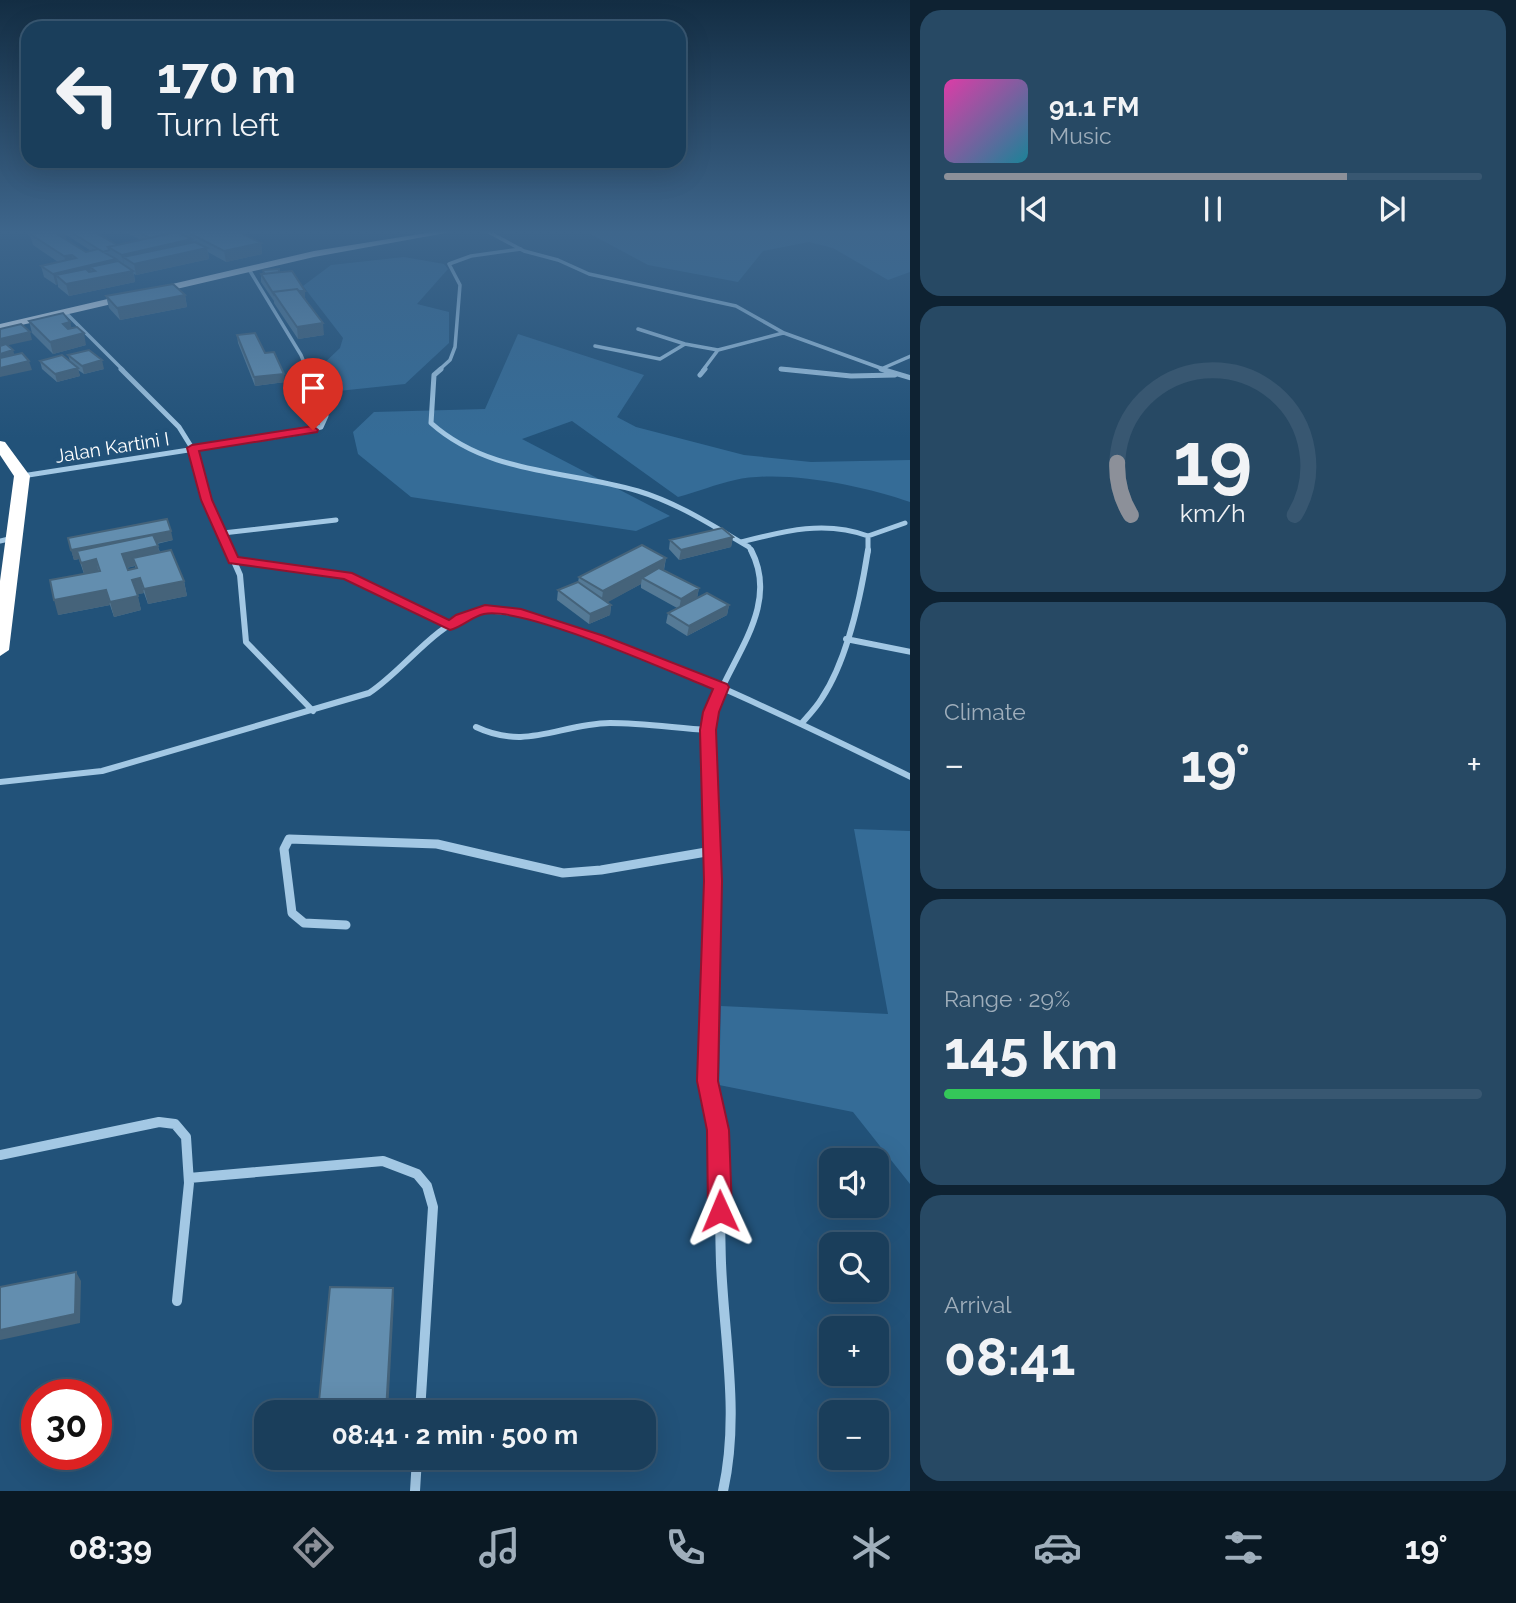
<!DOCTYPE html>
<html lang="en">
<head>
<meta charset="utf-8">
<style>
  :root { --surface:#1a3e5b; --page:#274964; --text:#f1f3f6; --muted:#9faebb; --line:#385771; --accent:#8c9099 }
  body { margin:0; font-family:Raleway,sans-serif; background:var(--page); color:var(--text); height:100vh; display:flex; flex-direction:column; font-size:26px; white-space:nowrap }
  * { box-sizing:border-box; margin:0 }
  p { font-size:23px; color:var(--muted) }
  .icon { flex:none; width:38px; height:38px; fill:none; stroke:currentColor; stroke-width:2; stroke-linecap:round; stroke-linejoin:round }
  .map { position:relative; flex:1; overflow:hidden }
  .side { display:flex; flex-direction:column; gap:10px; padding:10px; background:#0e2232; width:606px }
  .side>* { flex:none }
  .hud { position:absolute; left:21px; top:21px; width:665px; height:147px; border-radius:21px; box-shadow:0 7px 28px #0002,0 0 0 2px var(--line); background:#1a3e5b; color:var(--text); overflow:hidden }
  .buttons { position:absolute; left:819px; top:1148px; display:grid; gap:14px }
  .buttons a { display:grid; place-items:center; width:70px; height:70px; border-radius:14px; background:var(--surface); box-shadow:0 7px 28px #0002,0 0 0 2px var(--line); font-size:35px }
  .speed { position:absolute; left:21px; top:1379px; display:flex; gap:14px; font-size:35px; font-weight:700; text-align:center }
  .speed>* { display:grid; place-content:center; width:91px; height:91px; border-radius:50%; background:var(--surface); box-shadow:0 7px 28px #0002,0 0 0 2px var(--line); line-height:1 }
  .speed .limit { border:10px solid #d22; background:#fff; color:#111 }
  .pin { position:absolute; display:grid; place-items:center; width:60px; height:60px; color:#fff; margin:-72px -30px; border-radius:50% 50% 50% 0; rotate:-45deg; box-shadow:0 0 7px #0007 }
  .pin .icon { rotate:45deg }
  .me { position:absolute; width:77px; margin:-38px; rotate:359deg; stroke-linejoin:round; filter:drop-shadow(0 0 5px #0008) }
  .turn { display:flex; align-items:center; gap:24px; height:147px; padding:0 21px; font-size:32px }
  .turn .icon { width:91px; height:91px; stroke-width:2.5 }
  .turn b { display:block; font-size:49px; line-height:60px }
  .big { font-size:52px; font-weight:700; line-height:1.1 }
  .side .tile { flex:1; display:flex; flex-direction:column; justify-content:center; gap:10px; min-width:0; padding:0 24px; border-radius:21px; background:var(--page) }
  .side .dial { align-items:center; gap:0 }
  .dial svg { height:182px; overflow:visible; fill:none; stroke:var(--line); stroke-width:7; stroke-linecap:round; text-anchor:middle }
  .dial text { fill:var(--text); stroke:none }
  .song { display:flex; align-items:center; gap:21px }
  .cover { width:84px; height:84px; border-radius:10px; background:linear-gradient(135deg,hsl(320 70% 55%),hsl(190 70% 35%)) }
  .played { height:7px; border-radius:4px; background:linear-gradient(90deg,var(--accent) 75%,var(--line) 75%) }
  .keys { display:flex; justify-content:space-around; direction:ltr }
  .heat { display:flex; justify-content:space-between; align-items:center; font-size:38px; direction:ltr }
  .charge { height:10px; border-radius:5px; background:linear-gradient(90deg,#34c759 29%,var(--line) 0) }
  .trip { position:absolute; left:254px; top:1400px; width:402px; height:70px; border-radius:21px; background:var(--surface); box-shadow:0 7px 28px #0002,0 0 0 2px var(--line); font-weight:700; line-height:70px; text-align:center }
  .tab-bar { display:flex; height:112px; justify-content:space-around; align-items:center; background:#0a1924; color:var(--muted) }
  .tab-bar .icon { width:49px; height:49px }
  .tab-bar .active { color:var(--accent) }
  .tab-bar b { font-size:32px; color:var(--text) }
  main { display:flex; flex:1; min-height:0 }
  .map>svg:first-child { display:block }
  .green { fill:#356c97 }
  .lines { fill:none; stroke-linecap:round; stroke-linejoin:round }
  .street-far4 { stroke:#a3c8e4; stroke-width:3.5 }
  .street-far3 { stroke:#a3c8e4; stroke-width:5 }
  .street-far2 { stroke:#a3c8e4; stroke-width:6 }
  .street-far1 { stroke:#a3c8e4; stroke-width:9 }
  .street { stroke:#a3c8e4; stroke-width:10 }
  .primary { fill:#e4f0fc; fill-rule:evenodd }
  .highway { fill:#fff; fill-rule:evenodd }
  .wall { fill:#557a96; fill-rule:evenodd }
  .shaded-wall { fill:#45637a }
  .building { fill:#638eaf; stroke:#45637a; stroke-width:2 }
  .route { fill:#e11d48; stroke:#92132f; stroke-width:2 }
  .labels { text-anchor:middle; stroke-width:7; stroke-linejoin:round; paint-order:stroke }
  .far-street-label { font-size:19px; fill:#fff; stroke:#225279 }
</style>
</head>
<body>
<main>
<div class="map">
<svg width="911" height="1491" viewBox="0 0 911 1491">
  <rect width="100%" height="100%" fill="#225279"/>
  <path class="green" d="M583,230H759L768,233L807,230H910V272L888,280L833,248L809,242L763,251L738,282L648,265Z
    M404,257L444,264L448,269L417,304L449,312V343L405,384L329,392L316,371L340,348L343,338L303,286L331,265Z
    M518,334L644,375L617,417L636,427L744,455L811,462L910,460V502C864,486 784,469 735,480C716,484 697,492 678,497L572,421L522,439L670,516L636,531L411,497L358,454L353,432L374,412L485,409Z
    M854,829L910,831V1184L853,1112L719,1085L721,1006L888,1014Z"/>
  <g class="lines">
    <path class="street-far4" d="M485,230L524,251L558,260L589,274L736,306L784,333L886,370
      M250,271L301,355L307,370
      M66,313L123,370
      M638,329L685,344L718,350L783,333
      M595,346L660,359L685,344
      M781,369L796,370
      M881,369L911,356
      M439,370L450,360L455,347L460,285L449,264L471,256L521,249
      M703,370L718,350"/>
    <path class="street-far3" d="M121,369L179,427L192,448L207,500L230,552
      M441,369L434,375L431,423C489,475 567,470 638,491C678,503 713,526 749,547L752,552
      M781,369L851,376L895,375
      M881,369L911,378
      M700,375L705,369
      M22,476L298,433L321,427L326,416L307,369
      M223,533L336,520
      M868,536L905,523
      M0,541L13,538
      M741,542C784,531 825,520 868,536V552"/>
    <path class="street-far2" d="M229,550L240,575L246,642L313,711
      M233,560L347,576L450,626
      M846,639L911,652
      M801,724C808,716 816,708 822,698C847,660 861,595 868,550
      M476,727C527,751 559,724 610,723C642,723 676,728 708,730
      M0,782L102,771L369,693C405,669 432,627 473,613C539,591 838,742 911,777
      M710,788C709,769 705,747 708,728C719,668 784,613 751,550"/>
    <path class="street-far1" d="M710,786L713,881L707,1081L710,1094
      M346,925L304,923L292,913L284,849L289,839L437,844L563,873L601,870L712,851"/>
    <path class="street" d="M710,1093C722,1149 719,1205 721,1263C724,1339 740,1415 723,1491
      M0,1155L159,1122L175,1124L186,1137L189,1183L177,1301
      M189,1178L383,1161L417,1174L427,1186L433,1207L420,1412
      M415,1491L417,1458"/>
    <path class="primary" d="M445,230H462L314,257L0,330V324L314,251Z"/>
    <path class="highway" d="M0,441L5,442L30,476L9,650L0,656V581L14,476L0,455Z"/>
  </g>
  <path class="wall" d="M25,230H91L117,245L141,240L122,230H162L169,233H171L165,230H235L261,243L262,254L226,262L208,252L209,259L136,275L134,274L135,282L69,296L58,287V284L56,285L44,277L41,266L58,262L33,245L30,236L26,233ZM65,235L70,237L91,251L86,252L65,239H66Z
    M279,272L305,298L324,335L298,339L274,303V301L261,282V274Z
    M185,295L187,307L120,320L109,308L106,296Z
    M29,321L70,322L71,328L86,345L53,354L32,333Z
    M237,335L285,382L255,386L238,343Z
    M68,355L104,369L84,374L78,370L80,376L57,382L42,369L40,361H70Z
    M733,537L731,547L679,560L669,549L670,540Z
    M68,538L173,540L157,544L160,552L184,581L187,596L148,604L144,593L137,594L141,610L114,617L110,605L58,615L84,574L79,559L74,560ZM135,566V568L128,570L127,568Z
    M666,558L664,570L699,588L697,598L729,605L727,615L687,636L666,623L668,613L677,608L641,588V584L607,602L611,605L610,615L589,624L557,600L558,590L578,582L579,577Z"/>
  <path class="shaded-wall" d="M57,230H65L66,239L54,241L52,231Z
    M192,239L194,250L123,257L124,266L122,255Z
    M261,243L262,254L226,262L224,251Z
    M207,248L209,259L136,275L134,264Z
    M72,255L74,266L67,267L64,256Z
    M116,259L118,270L95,271L90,267L92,276L56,275L58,284L56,285L53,274Z
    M133,271L135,282L69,296L66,284Z
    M305,291V298L279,301L274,294Z
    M185,295L187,307L120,320L117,308Z
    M70,322L73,334L63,324Z
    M323,323L324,335L298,339L297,327Z
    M30,332L32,340L0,347V339Z
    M84,333L86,345L53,354L50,342Z
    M13,350L16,359L0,363V354Z
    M102,360L104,369L84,374L82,366Z
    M29,361L32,370L0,377V368Z
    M78,368L80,376L57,382L55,374Z
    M284,374L285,382L255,386L254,377Z
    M171,531L173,540L79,559L77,551L79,559L74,560L71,550Z
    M733,537L731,547L679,560L681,550Z
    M158,546L161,560L133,558L135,566L125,568L122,554Z
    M666,558L663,573L642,578L641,584L601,606L603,591Z
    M96,559L99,574L85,577L81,563Z
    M140,578L144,593L135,595L132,580Z
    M184,581L187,596L148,604L144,589Z
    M699,588L697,598L679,609L681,599Z
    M106,590L110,605L58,615L54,600Z
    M138,596L141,610L114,617L110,602Z
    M611,605L610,615L589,624L590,614Z
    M729,605L727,615L687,636L689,626Z
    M76,1272L81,1281L80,1323L0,1340V1330Z
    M393,1288L394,1301L388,1412H386Z"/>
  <path class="building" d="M34,230H57L52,231L86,252L98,249L116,259L53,274L41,266L76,258L72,255L64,256L30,234L39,233Z
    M77,230H91L117,245L108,247L109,250L103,252L69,231Z
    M134,230H162L169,233L150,238Z
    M183,230H235L261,243L224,251Z
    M177,232L192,239L122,255L108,247Z
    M195,242L207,248L134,264L123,257Z
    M118,261L133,271L66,284L56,275L86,269L89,272L95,271L90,267Z
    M279,269V272L264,274L263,270Z
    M292,271L305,291H299L297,289L273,292V293L261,274Z
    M173,284L185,295L117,308L106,296Z
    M297,289L323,323L297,327L273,292Z
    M63,313L70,322L63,324L68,329L77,327L84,333L50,342L29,321Z
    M21,324L30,332L0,339V329Z
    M255,333L265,353L274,352L284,374L254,377L237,335Z
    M6,344L13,350L0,354V346Z
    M89,350L102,360L82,366L68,355Z
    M22,353L29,361L0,368V358Z
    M62,355L78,368L55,374L40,361Z
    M167,519L171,531L71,550L68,538Z
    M722,528L733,537L681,550L670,540Z
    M153,535L158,546L122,554L128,570L137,568L133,558L171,550L184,581L144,589L140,578L132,580L138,596L110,602L106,590L54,600L50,580L100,571L96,559L81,563L77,551Z
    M642,545L666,558L603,591L579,577Z
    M659,568L699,588L681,599L642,578Z
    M578,582L611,605L590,614L558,590Z
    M707,593L729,605L689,626L668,613Z
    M76,1272L75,1314L0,1330V1287Z
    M330,1287L393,1288L386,1412H318Z"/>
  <linearGradient id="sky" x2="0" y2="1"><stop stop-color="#132d43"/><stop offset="0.53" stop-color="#3e668c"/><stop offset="1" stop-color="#3e668c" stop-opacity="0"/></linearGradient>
  <rect width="911" height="438" fill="url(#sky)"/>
  <path class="route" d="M313,426L318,430L317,432L199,451L212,500L238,557L352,573L449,620L456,615L485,605L521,609L604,636L727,684L729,687L719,712L716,730L722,881L718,1081L729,1130L732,1211L728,1219L720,1223L712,1219L708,1211L707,1130L697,1081L704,881L700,730L703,712L713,689C670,672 524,606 484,614C471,617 462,627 450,630L344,579L229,563L201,500L187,448L192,445Z"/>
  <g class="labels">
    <g class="far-street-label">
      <text transform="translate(112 447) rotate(-9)" y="7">Jalan Kartini I</text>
    </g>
  </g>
</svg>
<div class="buttons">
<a><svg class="icon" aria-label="sound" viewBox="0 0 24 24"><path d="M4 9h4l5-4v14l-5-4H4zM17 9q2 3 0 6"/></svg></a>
<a><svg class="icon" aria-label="search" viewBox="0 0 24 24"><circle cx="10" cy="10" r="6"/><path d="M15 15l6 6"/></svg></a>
<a>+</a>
<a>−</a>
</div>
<div class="speed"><div class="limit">30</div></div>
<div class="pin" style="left:313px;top:430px;background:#d93025"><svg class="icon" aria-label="arrive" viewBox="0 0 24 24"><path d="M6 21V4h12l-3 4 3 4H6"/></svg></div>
<svg class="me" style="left:720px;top:1211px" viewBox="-20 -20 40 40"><path d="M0-17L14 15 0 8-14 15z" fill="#e11d48" stroke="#fff" stroke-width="4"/></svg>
<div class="trip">08:41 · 2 min · 500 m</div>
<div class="hud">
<div class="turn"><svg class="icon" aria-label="left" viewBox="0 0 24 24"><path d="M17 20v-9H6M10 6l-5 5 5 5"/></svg><div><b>170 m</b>Turn left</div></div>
</div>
</div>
<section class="side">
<div class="tile">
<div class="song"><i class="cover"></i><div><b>91.1 FM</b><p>Music</p></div></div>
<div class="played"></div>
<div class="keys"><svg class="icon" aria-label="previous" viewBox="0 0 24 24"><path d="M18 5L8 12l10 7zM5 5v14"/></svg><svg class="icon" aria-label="pause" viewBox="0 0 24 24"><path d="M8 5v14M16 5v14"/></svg><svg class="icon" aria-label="next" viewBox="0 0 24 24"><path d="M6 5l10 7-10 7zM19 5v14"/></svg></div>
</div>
<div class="tile dial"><svg viewBox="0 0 100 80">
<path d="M14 69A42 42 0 1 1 86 69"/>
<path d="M14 69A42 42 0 0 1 8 46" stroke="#8c9099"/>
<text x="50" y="56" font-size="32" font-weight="700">19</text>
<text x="50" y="72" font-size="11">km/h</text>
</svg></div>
<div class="tile"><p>Climate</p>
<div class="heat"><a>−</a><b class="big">19°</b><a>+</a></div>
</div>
<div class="tile"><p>Range · 29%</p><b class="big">145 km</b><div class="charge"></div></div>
<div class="tile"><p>Arrival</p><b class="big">08:41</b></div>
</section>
</main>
<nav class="tab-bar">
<b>08:39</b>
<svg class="icon active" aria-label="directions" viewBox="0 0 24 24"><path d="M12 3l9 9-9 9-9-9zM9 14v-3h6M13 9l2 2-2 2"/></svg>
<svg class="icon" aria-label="music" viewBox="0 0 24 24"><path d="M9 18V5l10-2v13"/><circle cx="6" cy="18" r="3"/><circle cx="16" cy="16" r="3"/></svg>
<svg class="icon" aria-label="phone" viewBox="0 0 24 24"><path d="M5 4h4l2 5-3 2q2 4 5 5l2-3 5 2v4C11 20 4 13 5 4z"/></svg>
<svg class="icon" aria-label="climate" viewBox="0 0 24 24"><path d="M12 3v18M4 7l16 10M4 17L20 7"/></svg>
<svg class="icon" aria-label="car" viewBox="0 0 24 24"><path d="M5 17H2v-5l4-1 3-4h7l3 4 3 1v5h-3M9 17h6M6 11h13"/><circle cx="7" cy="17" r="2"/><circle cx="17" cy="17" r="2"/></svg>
<svg class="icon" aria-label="filters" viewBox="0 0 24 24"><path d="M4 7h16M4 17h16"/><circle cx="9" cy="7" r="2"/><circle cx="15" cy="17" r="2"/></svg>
<b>19°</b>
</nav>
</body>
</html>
